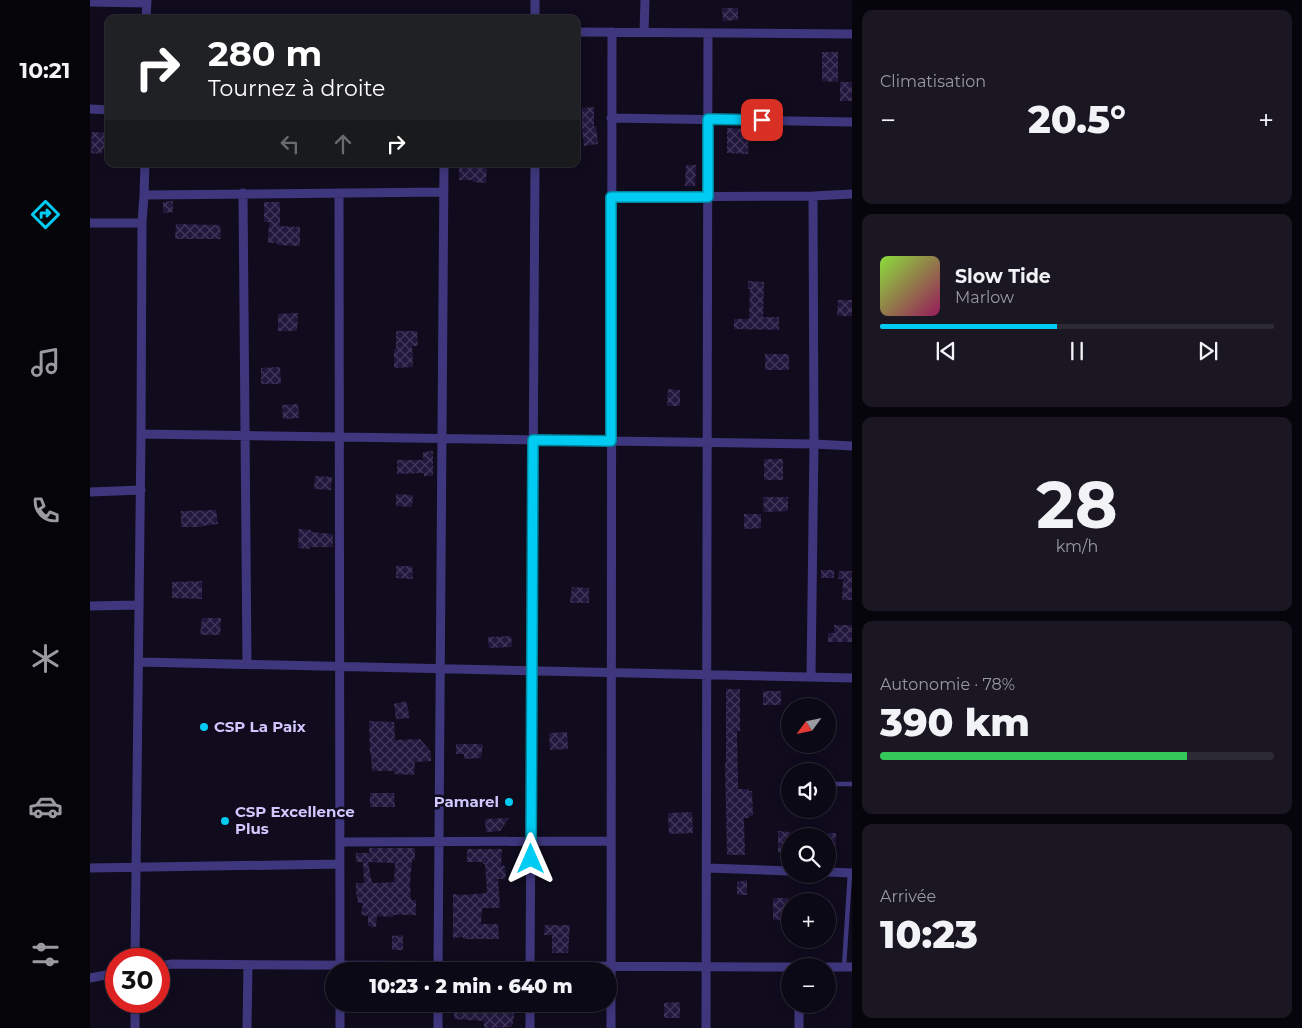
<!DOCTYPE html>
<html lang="fr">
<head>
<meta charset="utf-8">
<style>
  :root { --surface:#0c0916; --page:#1a1723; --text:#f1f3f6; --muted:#9a9aa1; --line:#2c2a35; --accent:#00ccf3 }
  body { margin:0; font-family:Montserrat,sans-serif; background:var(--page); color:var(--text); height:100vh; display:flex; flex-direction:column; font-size:19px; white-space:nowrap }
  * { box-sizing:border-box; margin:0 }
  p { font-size:16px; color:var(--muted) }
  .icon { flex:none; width:28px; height:28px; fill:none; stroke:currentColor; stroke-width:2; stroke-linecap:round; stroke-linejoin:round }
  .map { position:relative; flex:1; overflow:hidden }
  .drawer { display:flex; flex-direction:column; gap:10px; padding:10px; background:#07050c; width:450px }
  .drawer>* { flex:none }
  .top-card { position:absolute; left:15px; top:15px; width:475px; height:152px; border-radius:10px; box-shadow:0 2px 12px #0003,0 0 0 1px var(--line); background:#202124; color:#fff; overflow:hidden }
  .needle { width:32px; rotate:237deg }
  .buttons { position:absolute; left:691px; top:698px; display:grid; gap:10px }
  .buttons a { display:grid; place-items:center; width:55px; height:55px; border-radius:50%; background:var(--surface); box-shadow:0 2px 12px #0003,0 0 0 1px var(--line); font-size:25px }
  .speed { position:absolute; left:15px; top:948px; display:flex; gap:10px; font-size:25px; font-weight:700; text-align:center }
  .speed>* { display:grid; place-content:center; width:65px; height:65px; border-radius:50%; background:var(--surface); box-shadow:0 2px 12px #0003,0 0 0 1px var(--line); line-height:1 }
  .speed .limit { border:8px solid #d22; background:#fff; color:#111 }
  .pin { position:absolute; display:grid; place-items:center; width:42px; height:42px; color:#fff; margin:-21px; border-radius:10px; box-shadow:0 2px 8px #0006 }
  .me { position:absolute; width:55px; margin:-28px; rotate:0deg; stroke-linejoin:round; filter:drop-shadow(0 0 4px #0008) }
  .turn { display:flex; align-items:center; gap:18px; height:105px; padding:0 20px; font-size:22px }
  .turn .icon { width:65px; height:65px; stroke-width:2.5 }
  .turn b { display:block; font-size:35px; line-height:42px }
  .lanes { display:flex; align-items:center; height:48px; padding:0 20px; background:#0003; justify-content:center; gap:25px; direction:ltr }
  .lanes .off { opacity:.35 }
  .big { font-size:38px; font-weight:800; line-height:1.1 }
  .drawer .card { flex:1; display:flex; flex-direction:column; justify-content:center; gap:8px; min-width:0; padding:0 18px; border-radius:10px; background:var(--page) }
  .drawer .dial { align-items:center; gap:0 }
  .dial b { font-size:65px; line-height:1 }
  .song { display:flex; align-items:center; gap:15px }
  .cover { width:60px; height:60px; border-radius:8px; background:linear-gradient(135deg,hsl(90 70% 55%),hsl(330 70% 35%)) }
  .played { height:5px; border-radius:2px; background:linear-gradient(90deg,var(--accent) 45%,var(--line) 45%) }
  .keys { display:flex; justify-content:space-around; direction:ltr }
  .heat { display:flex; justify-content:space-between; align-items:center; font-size:28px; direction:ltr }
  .charge { height:8px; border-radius:4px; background:linear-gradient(90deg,#34c759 78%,var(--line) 0) }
  .trip { position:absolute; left:235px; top:962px; width:292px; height:50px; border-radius:25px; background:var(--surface); box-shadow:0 2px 12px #0003,0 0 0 1px var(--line); font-weight:800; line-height:50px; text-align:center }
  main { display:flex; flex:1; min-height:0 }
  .tab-bar { display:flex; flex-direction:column; width:90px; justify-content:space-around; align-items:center; background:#050409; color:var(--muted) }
  .tab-bar .icon { width:35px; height:35px }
  .tab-bar .active { color:var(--accent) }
  .tab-bar b { font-size:22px; color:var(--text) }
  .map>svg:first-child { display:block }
  .building { fill:url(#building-cross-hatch); fill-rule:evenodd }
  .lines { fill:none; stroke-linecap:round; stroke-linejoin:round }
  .lane { stroke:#3e377d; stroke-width:4.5 }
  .street { stroke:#3e377d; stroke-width:9 }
  .route-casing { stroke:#00859e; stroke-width:12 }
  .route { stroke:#00ccf3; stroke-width:9 }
  .poi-dot { fill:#00ccf3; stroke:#100c1e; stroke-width:2 }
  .labels { text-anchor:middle; stroke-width:5; stroke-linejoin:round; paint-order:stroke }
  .poi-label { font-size:15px; font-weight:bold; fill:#d2c8ff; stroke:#100c1e; text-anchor:start }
</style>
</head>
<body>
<main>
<nav class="tab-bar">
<b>10:21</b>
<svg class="icon active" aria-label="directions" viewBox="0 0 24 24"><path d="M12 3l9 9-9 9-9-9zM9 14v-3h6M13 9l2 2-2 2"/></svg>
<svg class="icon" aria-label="music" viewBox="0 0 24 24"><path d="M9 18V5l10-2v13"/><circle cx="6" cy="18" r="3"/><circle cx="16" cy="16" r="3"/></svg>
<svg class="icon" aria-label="phone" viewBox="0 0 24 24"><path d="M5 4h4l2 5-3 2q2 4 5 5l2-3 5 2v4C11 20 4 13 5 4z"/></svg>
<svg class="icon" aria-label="climate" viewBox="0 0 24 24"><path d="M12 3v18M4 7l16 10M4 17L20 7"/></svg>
<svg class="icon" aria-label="car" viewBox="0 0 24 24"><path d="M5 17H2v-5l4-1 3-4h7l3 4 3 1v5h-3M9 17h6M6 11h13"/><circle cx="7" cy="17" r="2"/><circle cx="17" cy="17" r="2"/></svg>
<svg class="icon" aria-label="filters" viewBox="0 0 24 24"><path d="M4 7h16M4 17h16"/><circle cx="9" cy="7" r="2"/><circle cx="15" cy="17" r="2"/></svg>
</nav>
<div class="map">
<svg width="762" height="1028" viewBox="0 0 762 1028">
  <defs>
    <pattern id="building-cross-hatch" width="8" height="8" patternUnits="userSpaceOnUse" patternTransform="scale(1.25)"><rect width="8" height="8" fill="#22183e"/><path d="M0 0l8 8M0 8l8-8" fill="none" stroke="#41385b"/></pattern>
  </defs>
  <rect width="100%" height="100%" fill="#100c1e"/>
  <path class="building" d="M632,8H648V20L633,21Z
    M732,52H748V82L732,81Z
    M750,82H762V101H750Z
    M504,107V127L506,126L508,144L494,146L492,128V108Z
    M637,128L659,129L658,154L637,153Z
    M2,132L16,133L15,149L12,150V154L1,153Z
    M372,164H397L396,183L383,182V180H369V167Z
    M596,165H606L605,186H595Z
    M83,201V212L73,213V202Z
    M174,202H190V226L210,227V246L187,245V243H178L179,222H174Z
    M86,224L130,225L131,239H85Z
    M658,281L674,282L673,317H689V330L644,329V319H659L660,289H658Z
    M748,300H762V316H747Z
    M208,313L207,331H188V314Z
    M306,331H327L328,346H322L323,367L304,368V349H306Z
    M675,354H699V370H675Z
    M190,367L191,384H171V368Z
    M578,389L590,390V406H577Z
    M208,404L209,418L193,419L192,405Z
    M343,451V476H334V473L307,474V460H333V452Z
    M674,459H693V480H674Z
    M225,476L242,477L241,490L224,489Z
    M306,494L323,495L322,507L306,506Z
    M673,497H698V511L674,512Z
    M126,510L128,524L112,526L113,527H91V511Z
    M654,514H671V528L654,529Z
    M209,529L221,530V532L243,534V547H220V549L208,548Z
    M306,566H322L323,579L306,578Z
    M731,570H744V578H731Z
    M749,571H762V600H752L753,579H748Z
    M112,581V599L82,598V582Z
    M482,587L499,588V603H480Z
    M112,618H131L130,635H110Z
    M744,625H762V642H738V633H744Z
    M421,636L422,647L399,648L398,637Z
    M636,689H650V731H647L648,789H659V791H662L663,816H659V818H654L655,855H637L635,763H636Z
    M673,691H691V705H673Z
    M316,701L320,718L306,719L304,704Z
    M279,721L304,722L305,740L330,739L341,752V761L325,762L324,775L304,774V771H282L281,754H280Z
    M477,732L478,749L460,750L459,733Z
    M366,744H393L391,758L374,759V754H366Z
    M280,793H304L305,807H280Z
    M602,812L603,833L579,834L578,813Z
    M419,818L410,831L396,832L395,819Z
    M688,831L700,832V853L688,852Z
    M738,833H746L745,854H738Z
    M279,848H325V860H322L320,883L321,900H326V915H303V917L287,916L286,927L278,926V916L271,915L273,903H268L266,892V883H274L273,862H266V853H279ZM278,862L305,863L304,882L282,883Z
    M377,849H412L411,865L415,866L416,879H408L410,908H392L391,924H408L409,939H373V937L363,938V894L371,895L397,893L395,864H393V862H377Z
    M657,880V895H647V882Z
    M683,898H698V919L683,920Z
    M455,925H480L478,953H462V935H454Z
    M313,935V950H302V936Z
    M590,1002V1018H574V1003Z
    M396,1004H415V1008H423L424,1017L422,1027L394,1028V1021L364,1019V1008L396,1009Z"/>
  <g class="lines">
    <path class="lane" d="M699,784H700
      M738,784H762
      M754,967L760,873"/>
    <path class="street" d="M0,2L57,3
      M56,19L57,0
      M445,19V0
      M486,32L762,34
      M554,32L555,0
      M0,109L19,110
      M521,118L762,122
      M153,193L157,664
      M249,193L250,971
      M54,195L354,192
      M521,197L723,196L762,194
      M0,223H52
      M51,434L724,444L762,446
      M0,492L51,490
      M0,606L49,605
      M49,662L762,678
      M721,677L724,444L723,196
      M250,842L521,841
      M0,868L250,864
      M617,868L700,871
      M738,872L762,873
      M45,959L51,434L52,223L54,195L55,164
      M69,966L82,964L207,965L700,967
      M738,967H762
      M348,971L354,164
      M440,971L445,164
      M0,978L26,973
      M250,1004V1028
      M709,1004V1028
      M45,1028V1001
      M157,1028L158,965
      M348,1028V1004
      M440,1028V1004
      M521,1028L522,32
      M616,1028L618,33"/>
  </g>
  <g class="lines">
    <g class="route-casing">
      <path id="route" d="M441,859L443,440L521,441V197H618V119L672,120"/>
    </g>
    <use href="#route" class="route"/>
  </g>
  <g class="poi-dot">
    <circle cx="114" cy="727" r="5"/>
    <circle cx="419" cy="802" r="5"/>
    <circle cx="135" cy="821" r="5"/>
  </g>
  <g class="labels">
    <g class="poi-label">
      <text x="124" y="732">CSP La Paix</text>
      <text x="409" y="807" text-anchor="end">Pamarel</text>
      <text x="145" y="817">CSP Excellence<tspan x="145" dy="17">Plus</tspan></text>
    </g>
  </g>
</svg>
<div class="buttons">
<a><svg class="needle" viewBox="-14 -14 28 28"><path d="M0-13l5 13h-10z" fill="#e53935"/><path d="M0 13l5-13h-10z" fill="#9a9aa1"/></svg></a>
<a><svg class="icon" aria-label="sound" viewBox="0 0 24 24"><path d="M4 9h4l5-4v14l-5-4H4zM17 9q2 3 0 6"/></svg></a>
<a><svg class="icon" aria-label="search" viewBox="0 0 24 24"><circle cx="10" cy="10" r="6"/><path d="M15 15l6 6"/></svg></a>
<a>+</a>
<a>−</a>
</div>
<div class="speed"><div class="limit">30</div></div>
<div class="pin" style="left:672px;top:120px;background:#d93025"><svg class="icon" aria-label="arrive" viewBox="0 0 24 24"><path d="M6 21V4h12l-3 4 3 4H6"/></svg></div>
<svg class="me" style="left:441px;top:859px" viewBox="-20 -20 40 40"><path d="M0-17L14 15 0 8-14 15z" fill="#00ccf3" stroke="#fff" stroke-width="4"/></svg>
<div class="trip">10:23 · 2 min · 640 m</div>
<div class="top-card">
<div class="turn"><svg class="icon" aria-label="right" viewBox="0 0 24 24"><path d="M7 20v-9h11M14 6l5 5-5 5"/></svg><div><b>280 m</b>Tournez à droite</div></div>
<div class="lanes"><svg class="icon off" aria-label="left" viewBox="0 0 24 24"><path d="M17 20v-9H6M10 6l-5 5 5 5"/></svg><svg class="icon off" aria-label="ahead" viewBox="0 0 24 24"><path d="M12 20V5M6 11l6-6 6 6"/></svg><svg class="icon" aria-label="right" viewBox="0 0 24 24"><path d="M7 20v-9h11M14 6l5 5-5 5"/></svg></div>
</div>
</div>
<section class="drawer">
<div class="card"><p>Climatisation</p>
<div class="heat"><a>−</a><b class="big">20.5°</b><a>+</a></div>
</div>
<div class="card">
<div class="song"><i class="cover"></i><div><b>Slow Tide</b><p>Marlow</p></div></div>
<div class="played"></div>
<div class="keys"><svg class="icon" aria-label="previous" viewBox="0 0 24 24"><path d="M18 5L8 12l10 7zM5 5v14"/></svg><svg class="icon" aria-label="pause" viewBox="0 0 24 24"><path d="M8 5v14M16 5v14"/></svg><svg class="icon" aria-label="next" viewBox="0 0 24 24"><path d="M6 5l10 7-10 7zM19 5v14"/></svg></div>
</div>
<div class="card dial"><b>28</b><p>km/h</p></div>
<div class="card"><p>Autonomie · 78%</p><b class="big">390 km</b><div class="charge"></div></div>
<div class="card"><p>Arrivée</p><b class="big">10:23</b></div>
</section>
</main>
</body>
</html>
